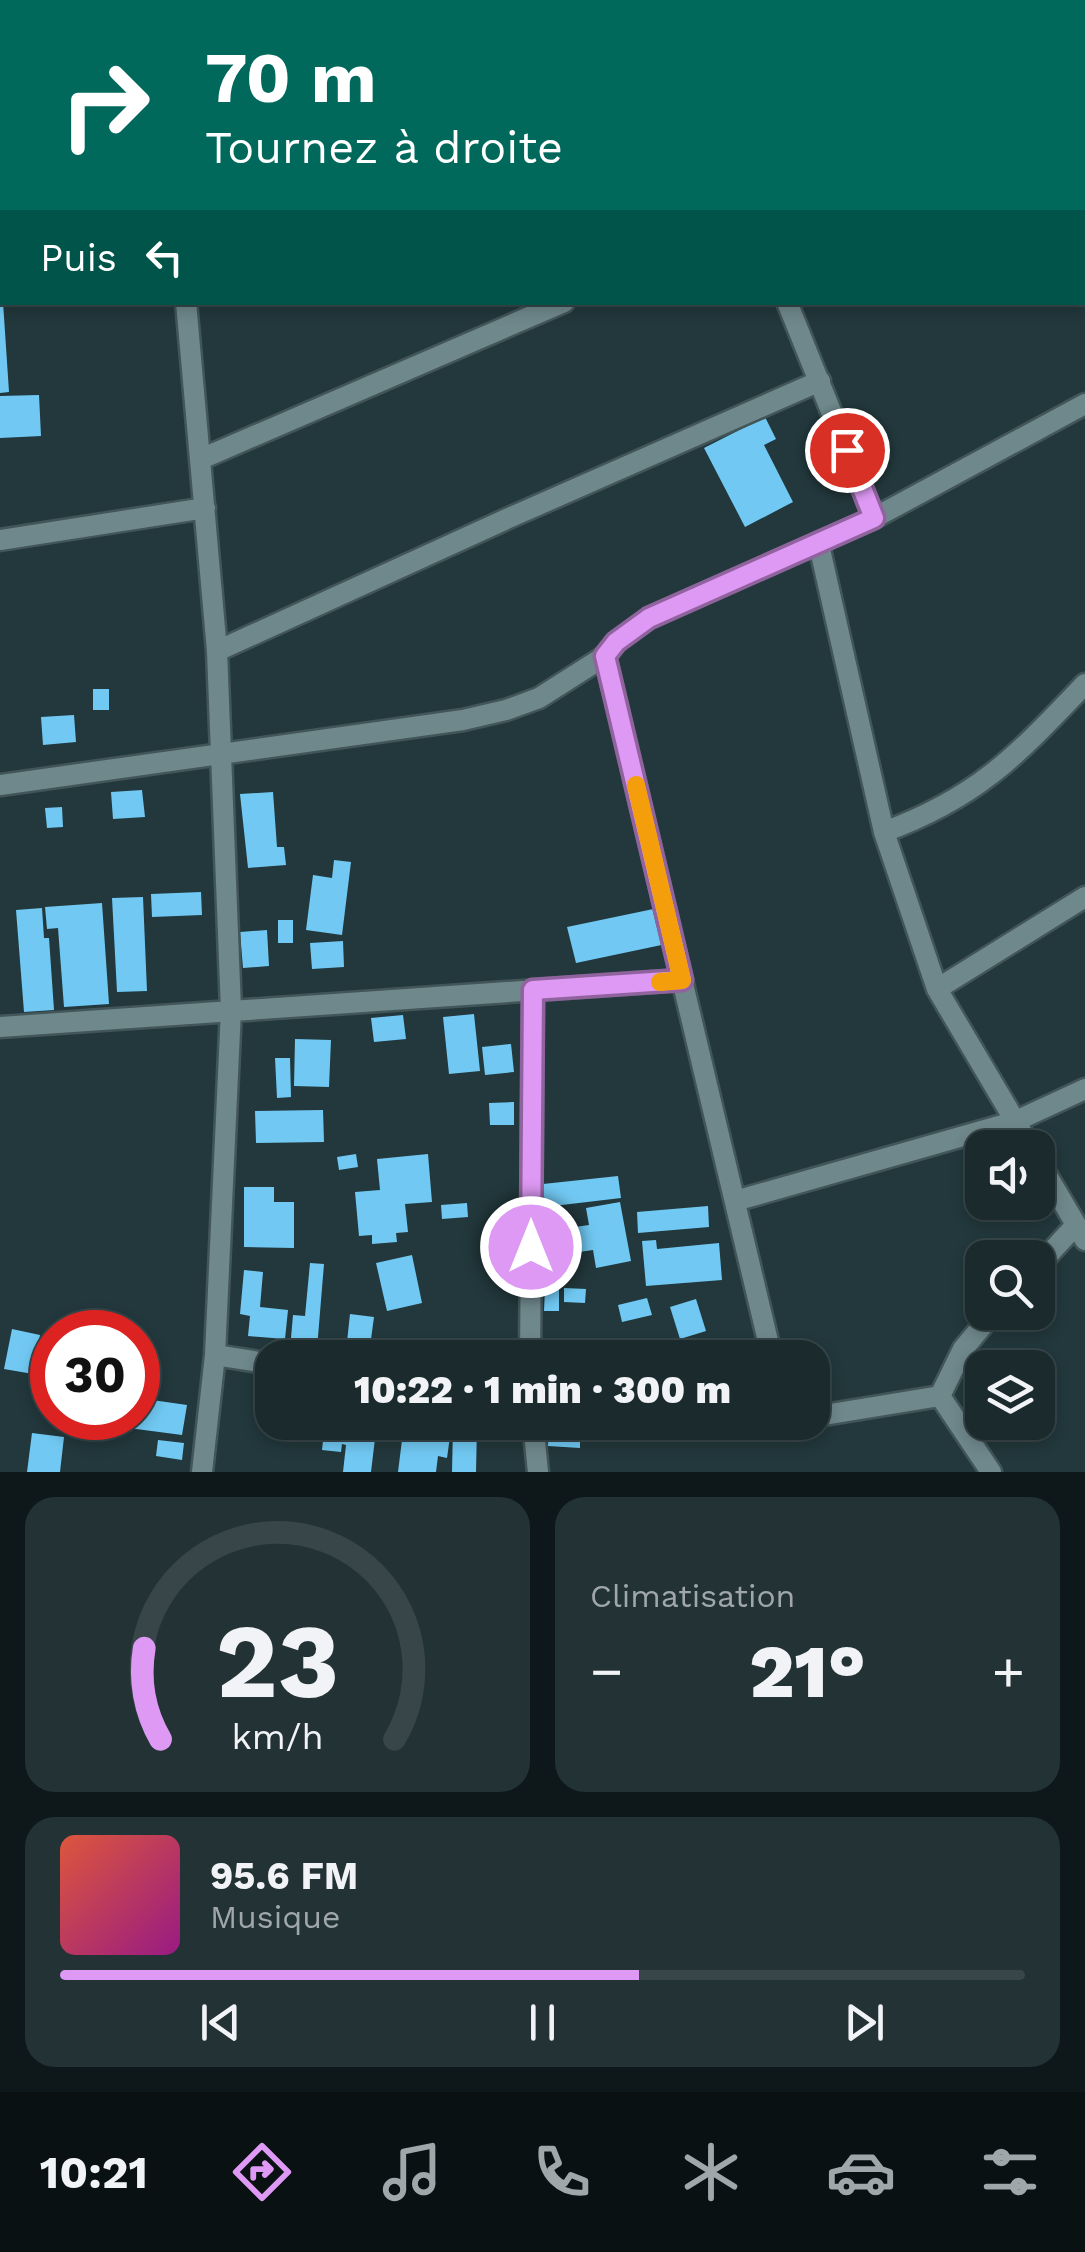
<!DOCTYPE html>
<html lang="fr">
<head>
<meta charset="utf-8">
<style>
  :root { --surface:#1a2a2d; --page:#233235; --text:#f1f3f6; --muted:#9fa7aa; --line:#384649; --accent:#dd99f3 }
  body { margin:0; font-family:"Work Sans",sans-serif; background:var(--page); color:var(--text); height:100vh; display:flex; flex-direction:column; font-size:38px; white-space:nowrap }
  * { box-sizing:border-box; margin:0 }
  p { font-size:32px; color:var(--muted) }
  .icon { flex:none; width:55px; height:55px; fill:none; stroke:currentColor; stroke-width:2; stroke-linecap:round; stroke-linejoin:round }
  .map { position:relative; height:1472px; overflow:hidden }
  .side { display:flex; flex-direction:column; gap:25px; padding:25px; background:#0e1719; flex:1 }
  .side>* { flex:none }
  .banner { position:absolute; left:0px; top:0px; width:1085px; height:305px; box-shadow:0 5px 15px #0003,0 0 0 2px var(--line); background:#00695c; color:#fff; overflow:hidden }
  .tools { position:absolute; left:965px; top:1130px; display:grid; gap:20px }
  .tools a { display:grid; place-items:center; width:90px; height:90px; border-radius:20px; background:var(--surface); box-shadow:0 5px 15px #0003,0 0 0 2px var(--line); font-size:50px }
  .speed { position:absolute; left:30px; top:1310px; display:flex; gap:20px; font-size:50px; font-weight:700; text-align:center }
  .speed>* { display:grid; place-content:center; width:130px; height:130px; border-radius:50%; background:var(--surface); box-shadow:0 5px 15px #0003,0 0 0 2px var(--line); line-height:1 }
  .speed .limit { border:15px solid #d22; background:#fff; color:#111 }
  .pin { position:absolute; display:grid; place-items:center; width:85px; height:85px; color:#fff; margin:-42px; border:5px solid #fff; border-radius:50%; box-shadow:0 2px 10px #0007 }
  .me { position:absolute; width:110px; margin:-55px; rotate:0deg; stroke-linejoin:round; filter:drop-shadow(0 0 8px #0008) }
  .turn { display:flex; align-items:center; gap:35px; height:210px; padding:0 40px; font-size:45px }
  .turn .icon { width:130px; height:130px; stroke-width:2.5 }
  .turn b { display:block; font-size:70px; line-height:85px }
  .then { display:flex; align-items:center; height:95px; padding:0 40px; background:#0003; gap:20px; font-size:38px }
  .big { font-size:75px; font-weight:800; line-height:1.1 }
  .side .tile { flex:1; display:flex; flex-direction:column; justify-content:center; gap:15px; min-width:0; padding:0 35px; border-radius:30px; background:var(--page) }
  .side .dial { align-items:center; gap:0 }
  .dial svg { height:260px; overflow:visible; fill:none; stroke:var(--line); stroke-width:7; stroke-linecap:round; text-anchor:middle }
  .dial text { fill:var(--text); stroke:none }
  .song { display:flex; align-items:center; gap:30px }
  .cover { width:120px; height:120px; border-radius:15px; background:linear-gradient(135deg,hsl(10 70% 55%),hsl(310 70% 35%)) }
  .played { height:10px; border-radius:5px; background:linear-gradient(90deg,var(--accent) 60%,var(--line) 60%) }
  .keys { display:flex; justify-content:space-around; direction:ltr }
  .heat { display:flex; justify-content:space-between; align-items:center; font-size:55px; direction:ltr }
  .side .tiles { flex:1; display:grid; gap:25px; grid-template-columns:1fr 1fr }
  .tile:last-child { grid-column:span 2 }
  .trip { position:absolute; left:255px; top:1340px; width:575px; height:100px; border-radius:30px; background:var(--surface); box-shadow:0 5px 15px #0003,0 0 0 2px var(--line); font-weight:800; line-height:100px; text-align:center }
  .dock { display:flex; height:160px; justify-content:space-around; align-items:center; background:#0a1112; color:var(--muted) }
  .dock .icon { width:70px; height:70px }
  .dock .selected { color:var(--accent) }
  .dock b { font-size:45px; color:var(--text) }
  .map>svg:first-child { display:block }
  .building { fill:#71c9f3 }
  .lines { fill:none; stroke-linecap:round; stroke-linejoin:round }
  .street-casing { stroke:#425558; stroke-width:25 }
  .street { stroke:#6f888c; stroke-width:20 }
  .route-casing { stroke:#90639e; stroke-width:25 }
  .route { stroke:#dd99f3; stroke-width:18 }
  .slow { stroke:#f59e0b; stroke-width:18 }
</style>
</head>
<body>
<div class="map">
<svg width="1085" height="1472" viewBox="0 0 1085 1472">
  <rect width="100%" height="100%" fill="#22383c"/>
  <path class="building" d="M0,302H3L9,392L0,393Z
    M39,395L41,436L0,438V396Z
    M765,417L776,439L764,445L793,502L745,527L704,448Z
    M93,689H109V710H93Z
    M74,715L76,742L43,745L41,717Z
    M142,790L145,817L113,819L111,792Z
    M273,792L277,847H284L286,865L248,868L240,794Z
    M62,807L63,827L47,828L45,808Z
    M334,860L351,862L342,935L306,930L313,875L332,878Z
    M201,892L202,915L152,917L151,894Z
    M143,897L147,991L117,992L112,898Z
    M102,903L109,1004L64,1007L58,928L47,929L45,907Z
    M663,907L671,943L576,963L567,927Z
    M42,908L44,938H49L54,1010L24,1012L16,910Z
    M278,920H293V943H278Z
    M267,930L269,966L243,968L240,932Z
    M343,941L344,967L312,969L310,943Z
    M474,1014L480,1071L449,1074L443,1017Z
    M403,1015L406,1039L374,1042L371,1018Z
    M295,1039L331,1040L329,1087L294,1086Z
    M511,1044L514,1072L485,1075L482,1047Z
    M275,1058H290L291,1097L277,1098Z
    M514,1102V1125H490L489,1103Z
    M323,1110L324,1142L256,1143L255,1111Z
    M356,1154L358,1167L339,1170L337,1157Z
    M428,1154L432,1202L405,1204L408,1232L396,1233L397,1242L372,1244V1235L359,1236L355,1192L380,1190L377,1159Z
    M618,1176L621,1198L545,1207L543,1184Z
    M244,1187H274V1202H294V1248L244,1247Z
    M620,1202L631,1261L596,1268L593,1250L579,1252L575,1227L589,1225L586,1208Z
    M467,1203L468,1217L442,1219L441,1205Z
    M708,1206L709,1227L638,1233L637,1212Z
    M656,1240L657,1249L719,1243L722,1280L646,1286L642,1241Z
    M412,1255L422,1303L387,1311L376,1263Z
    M310,1263L324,1264L317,1349L303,1348L304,1339L291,1338L293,1315L305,1316Z
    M244,1270L263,1272L260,1307L288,1310L285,1339L248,1336L250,1316L240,1314Z
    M545,1288H559V1311H544Z
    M564,1288L586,1289L585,1303L564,1302Z
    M647,1298L652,1315L622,1322L618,1305Z
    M696,1299L706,1331L680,1339L670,1307Z
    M350,1314L374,1317L369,1354L346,1351Z
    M12,1329L40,1335L33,1374L4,1369Z
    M712,1343L713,1358H682L681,1346Z
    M138,1398L187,1405L182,1435L121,1427L122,1418H138Z
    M325,1422H377L371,1472H343L346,1445L342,1444L341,1452L322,1450Z
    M420,1422H452L447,1458L438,1456L436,1472H398L403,1432L419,1434Z
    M549,1425L580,1427V1448L548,1446Z
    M453,1427H477L476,1472H452Z
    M32,1433L64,1437L60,1472H27Z
    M158,1440L184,1443L182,1460L156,1456Z"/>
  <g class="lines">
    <g class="street-casing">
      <path id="street" d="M139,0V2
        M672,0L673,2
        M408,2L411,0
        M884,2L890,0
        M186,302L217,651L231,1010L215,1355L202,1472
        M787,302L874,518
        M201,459L564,302
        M0,540L205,508
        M819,545L884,832L937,989L1031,1148
        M217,651L511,517L820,381
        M605,656L772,1358
        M0,785L463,720L506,710L539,698L605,656L616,642L649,618L874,518L1085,404
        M884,832C979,797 1017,755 1085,684
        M937,989L1085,897
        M0,1027L682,980
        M1038,1160L1085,1240
        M735,1201L1016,1121L1085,1089
        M1038,1266L1075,1226
        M215,1355L272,1364
        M530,1358L533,990
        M940,1396L963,1349L994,1312
        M940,1396L991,1472
        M812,1417L940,1396
        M533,1422L538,1472"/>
    </g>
    <use href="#street" class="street"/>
  </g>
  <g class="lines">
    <g class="route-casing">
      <path id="route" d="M531,1247L533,990L682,980L605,656L616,642L649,618L874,518L847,450"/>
    </g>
    <use href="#route" class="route"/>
    <path class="slow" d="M636,785L682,980L660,982"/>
  </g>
</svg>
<div class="tools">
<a><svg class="icon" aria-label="sound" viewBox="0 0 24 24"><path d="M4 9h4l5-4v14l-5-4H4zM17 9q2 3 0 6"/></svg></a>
<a><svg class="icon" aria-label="search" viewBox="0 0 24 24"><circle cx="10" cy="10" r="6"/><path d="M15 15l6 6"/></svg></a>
<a><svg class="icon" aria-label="layers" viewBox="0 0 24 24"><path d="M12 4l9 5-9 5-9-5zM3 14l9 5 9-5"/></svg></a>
</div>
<div class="speed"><div class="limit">30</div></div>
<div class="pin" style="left:847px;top:450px;background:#d93025"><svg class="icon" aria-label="arrive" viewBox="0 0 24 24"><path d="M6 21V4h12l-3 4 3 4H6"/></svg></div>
<svg class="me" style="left:531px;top:1247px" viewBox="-20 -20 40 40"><circle r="17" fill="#dd99f3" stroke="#fff" stroke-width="3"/><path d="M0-11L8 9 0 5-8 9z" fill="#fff"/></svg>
<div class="trip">10:22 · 1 min · 300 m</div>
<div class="banner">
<div class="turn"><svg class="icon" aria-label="right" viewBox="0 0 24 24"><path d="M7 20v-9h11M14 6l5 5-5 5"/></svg><div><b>70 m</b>Tournez à droite</div></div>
<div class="then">Puis<svg class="icon" aria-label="left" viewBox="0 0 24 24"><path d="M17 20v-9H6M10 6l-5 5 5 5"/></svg></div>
</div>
</div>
<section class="side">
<div class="tiles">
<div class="tile dial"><svg viewBox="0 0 100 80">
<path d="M14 69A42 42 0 1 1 86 69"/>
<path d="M14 69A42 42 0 0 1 9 41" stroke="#dd99f3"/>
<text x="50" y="56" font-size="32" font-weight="700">23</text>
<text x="50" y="72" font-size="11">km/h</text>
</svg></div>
<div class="tile"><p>Climatisation</p>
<div class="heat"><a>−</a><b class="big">21°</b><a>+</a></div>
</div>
<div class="tile">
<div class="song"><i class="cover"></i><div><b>95.6 FM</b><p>Musique</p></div></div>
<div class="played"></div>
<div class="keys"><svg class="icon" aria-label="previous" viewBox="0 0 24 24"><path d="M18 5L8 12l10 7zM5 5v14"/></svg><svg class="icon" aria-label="pause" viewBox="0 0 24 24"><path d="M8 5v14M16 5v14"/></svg><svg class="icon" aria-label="next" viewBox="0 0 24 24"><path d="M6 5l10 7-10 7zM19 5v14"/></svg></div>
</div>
</div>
</section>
<nav class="dock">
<b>10:21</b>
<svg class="icon selected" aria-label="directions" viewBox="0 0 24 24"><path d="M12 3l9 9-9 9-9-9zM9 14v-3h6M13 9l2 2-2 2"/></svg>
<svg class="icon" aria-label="music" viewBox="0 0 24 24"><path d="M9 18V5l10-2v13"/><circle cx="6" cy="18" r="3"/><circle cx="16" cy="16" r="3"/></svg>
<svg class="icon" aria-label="phone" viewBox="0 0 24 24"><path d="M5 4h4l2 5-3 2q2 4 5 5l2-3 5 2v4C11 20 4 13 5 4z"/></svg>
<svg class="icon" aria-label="climate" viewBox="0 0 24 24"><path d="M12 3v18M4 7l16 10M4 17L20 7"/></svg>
<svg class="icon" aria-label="car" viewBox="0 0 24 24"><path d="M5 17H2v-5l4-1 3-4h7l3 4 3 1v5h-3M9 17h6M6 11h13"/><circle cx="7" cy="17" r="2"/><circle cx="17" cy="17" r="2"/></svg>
<svg class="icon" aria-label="filters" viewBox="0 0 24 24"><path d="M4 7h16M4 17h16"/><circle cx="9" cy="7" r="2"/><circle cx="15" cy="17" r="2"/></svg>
</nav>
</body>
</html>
